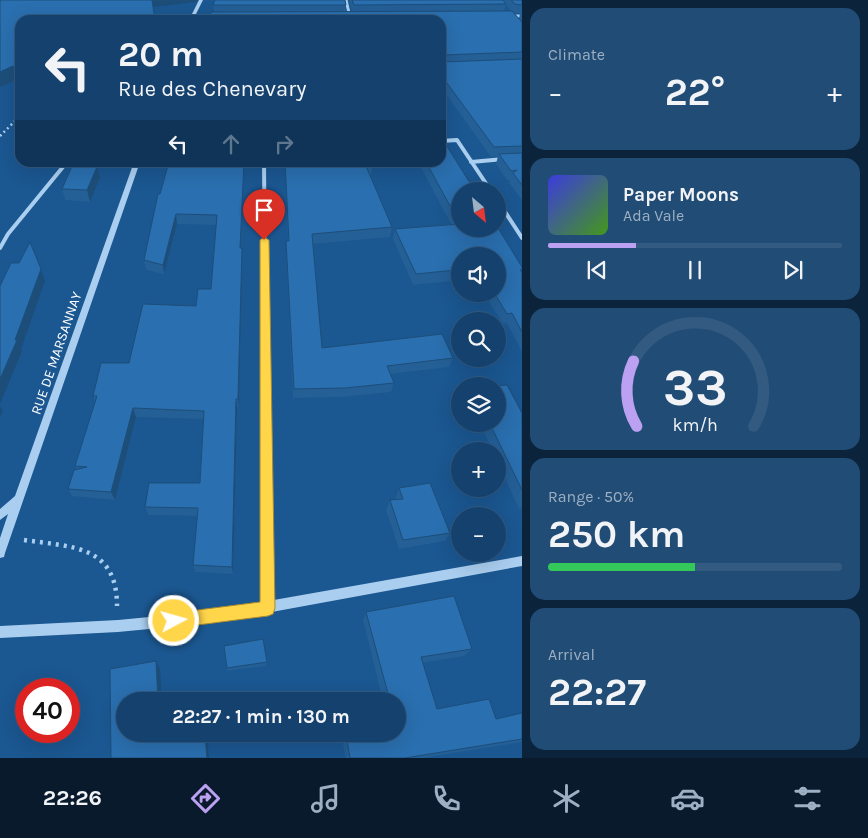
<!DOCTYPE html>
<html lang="en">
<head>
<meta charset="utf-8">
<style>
  :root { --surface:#14416d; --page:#214c75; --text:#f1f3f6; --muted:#9dafc2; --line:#335a80; --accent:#bca0f2 }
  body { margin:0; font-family:Karla,sans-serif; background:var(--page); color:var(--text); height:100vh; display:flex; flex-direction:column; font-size:19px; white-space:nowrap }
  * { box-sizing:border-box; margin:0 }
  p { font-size:16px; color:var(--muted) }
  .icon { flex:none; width:28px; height:28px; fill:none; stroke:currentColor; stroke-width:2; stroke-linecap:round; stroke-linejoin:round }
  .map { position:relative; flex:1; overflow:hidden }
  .side { display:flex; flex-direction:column; gap:8px; padding:8px; background:#0b243c; width:346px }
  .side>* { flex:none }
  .top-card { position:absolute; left:15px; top:15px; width:431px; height:152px; border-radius:15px; box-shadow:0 5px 20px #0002,0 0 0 1px var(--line); background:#14416d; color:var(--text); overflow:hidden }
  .needle { width:32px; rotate:152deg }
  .buttons { position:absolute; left:451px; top:182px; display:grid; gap:10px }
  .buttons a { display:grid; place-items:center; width:55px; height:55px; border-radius:50%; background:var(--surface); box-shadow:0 5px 20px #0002,0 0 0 1px var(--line); font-size:25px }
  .speed { position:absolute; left:15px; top:678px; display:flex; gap:10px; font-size:25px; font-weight:700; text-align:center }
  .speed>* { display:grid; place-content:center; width:65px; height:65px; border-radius:50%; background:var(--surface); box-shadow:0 5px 20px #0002,0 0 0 1px var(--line); line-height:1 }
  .speed .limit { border:8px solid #d22; background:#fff; color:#111 }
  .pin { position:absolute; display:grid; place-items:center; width:42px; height:42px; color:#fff; margin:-51px -21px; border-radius:50% 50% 50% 0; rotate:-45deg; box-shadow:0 0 5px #0007 }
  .pin .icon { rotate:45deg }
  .me { position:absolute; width:55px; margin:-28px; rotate:84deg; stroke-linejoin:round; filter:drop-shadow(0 0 4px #0008) }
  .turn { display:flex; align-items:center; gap:18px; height:105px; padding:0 20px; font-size:22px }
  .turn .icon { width:65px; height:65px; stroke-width:2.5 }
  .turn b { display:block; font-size:35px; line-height:42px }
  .lanes { display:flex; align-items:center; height:48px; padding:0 20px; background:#0003; justify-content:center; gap:25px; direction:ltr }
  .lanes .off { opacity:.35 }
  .big { font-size:38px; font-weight:700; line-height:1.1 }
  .side .tile { flex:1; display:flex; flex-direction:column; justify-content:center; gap:8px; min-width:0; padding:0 18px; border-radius:15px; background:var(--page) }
  .side .dial { align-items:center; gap:0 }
  .dial svg { height:130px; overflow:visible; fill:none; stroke:var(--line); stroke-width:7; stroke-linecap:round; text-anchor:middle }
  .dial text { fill:var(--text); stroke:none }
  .song { display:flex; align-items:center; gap:15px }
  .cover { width:60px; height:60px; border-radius:8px; background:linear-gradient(135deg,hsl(240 70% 55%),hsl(100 70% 35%)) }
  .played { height:5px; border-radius:2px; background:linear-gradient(90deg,var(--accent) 30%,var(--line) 30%) }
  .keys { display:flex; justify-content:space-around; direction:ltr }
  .heat { display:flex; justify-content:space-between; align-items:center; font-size:28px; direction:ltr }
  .charge { height:8px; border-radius:4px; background:linear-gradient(90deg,#34c759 50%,var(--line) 0) }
  .trip { position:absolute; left:116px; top:692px; width:290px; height:50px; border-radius:25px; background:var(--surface); box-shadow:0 5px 20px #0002,0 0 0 1px var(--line); font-weight:700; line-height:50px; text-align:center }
  .menu { display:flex; height:80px; justify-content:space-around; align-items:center; background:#081a2c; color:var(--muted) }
  .menu .icon { width:35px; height:35px }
  .menu .active { color:var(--accent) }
  .menu b { font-size:22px; color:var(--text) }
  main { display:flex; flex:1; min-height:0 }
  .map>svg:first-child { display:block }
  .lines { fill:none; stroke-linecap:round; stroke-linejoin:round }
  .path-far2 { stroke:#aaceef; stroke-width:2; stroke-dasharray:1 2; stroke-linecap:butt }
  .path-far1 { stroke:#aaceef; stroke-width:2.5; stroke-dasharray:2 3; stroke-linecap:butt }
  .path { stroke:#aaceef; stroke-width:4.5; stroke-dasharray:3 5; stroke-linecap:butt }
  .minor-far3 { stroke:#aaceef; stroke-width:3 }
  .minor-far2 { stroke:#aaceef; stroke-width:4 }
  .minor-far1 { stroke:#aaceef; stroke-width:5 }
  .minor { stroke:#aaceef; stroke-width:6 }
  .tertiary { fill:#aaceef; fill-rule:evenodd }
  .wall { fill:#245f96; fill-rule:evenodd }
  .shaded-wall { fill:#1d4e7a }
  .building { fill:#2a6faf; stroke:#1d4e7a }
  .route { fill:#ffd54a; stroke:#a68a30 }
  .labels { text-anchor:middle; stroke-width:5; stroke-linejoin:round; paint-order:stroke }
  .street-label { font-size:14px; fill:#fff; stroke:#1b5791 }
</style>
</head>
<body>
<main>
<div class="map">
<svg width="522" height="758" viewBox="0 0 522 758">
  <rect width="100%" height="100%" fill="#1b5791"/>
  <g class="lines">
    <path class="path-far2" d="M15,121L20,116"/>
    <path class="path-far1" d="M0,136L16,120"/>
    <path class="path" d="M24,540C72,547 117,545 117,606"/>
    <path class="minor-far3" d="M346,0L350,17
      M510,16H522
      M192,17H216"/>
    <path class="minor-far2" d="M441,141L457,140L491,191
      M264,162L265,279
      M471,162L504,159
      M498,201L522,238
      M0,248L8,234L67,162"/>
    <path class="minor-far1" d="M265,278L266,486"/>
    <path class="minor" d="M266,485L267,607"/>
    <path class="tertiary" d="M199,0H203L193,20H189Z
      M134,162H140L5,553L4,557L0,558V538L8,514L0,520V509L15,496Z
      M522,556V566L212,623L118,632L0,638V626L118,620L212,611Z"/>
  </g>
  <path class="wall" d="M0,0H198L196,2L20,20V85L17,80L0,87Z
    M349,0H522V200L509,183L510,180H507L496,164L498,156L491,157L441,87V20L214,12L213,5H346V12H352ZM506,5L511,11H504ZM514,13H520L519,19Z
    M169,162H244L241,248H242V258L240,370L239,407H237L233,574L195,572L193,565L197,516L148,515L145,507L200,483L203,419L136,417L115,500L72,496L68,489L76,469L75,466L95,402L93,396L129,363L196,306L211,289L216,225L177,224L164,274L146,270L144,260L160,194Z
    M285,162H372L373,165L371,175H370L392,227L390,237L313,244L322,348L453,358L449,367L390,374L394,383L391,392L343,397L293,398L286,251V241H288Z
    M418,162H441L522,267V352L507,323L503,324L484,294H498V256H460V287L456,289L452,281L413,285L393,239L395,229L451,224Z
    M97,167L100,178L90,202L65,200L62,189Z
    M522,413V508L519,509L498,462V451H493L480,424H498Z
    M399,488L450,533L445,541L399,549L386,510L390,500H397L396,497Z
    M366,612L472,649L464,656L422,663L437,709L496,719L522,713V742L422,758H346L342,739L346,734H398V701H383L363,620Z
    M224,646L267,662L266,666L227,671Z"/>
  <path class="shaded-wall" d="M152,0H198L196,2L153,7Z
    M13,66L17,80L0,87V72Z
    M244,162L240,258V248Z
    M97,167L100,178L90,202L87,190Z
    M176,214L177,224L164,274L163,265Z
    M242,248V258L239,407L238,399Z
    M41,269L45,281L21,349L22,351L0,404V379Z
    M460,279V287L456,289Z
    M236,399L237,407L233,574L232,567Z
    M0,406L3,411L0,417Z
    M133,408L136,417L115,500L111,492Z
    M156,661L160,669L162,701H158Z
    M205,734H207L209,758H207Z"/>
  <path class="building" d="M0,0H152L155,20H20V78L13,66L0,72Z
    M215,0H345L346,5H213Z
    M352,0H503L506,4L354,5Z
    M511,0H522V5L515,4Z
    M512,11L522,22V52L443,55L441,57V20H209L211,12Z
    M522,59V146L494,147L441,75V60L443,62Z
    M443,140L475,191H460V229H498V228L522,267V270H520L522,272V332L512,313L507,314L495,294H498V256H460V279L456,270L416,274L395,229L460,224L426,162H441V141Z
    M522,153V185L513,173L517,170L511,171L499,154Z
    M169,162H244L240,248H242L239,361L238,399H236L232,567L193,565L198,508L145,507L149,483H200L204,411L133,408L111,492L68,489L74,470L87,467L75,466L97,396H93L101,363H129L143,304L196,306L198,289H211L217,215L176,214L163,265L144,260L158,194H160Z
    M285,162H372L373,165L366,166L392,227L312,234L322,348L442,334L453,358L387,366L394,383L345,388L294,389L286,241H289Z
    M72,166L97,167L87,190L62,189Z
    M30,242L41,269L15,340H17L0,379V286L11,263H19Z
    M507,385L522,413V490L490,424H498V386Z
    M430,483L450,533L403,540L390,500L403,499L399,488Z
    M454,596L472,649L421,657L437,709L489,699L496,719L522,713V739L405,758H350L346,734H398V701H390L366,612Z
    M263,639L267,662L227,668L224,646Z
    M156,661L158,701H125V734H205L207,758H111L110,669Z
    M201,694L202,701H159Z"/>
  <path class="route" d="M264,237L269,240L275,608L273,614L268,616L174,628L169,626L167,621L169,615L174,613L260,602V240Z"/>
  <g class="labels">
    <g class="street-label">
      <text transform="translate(56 353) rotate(-71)" y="5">RUE DE MARSANNAY</text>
    </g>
  </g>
</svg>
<div class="buttons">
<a><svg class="needle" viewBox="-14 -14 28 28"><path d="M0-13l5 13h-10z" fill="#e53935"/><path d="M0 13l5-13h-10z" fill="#9dafc2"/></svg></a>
<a><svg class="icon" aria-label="sound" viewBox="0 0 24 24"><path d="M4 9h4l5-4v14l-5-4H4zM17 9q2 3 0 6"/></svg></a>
<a><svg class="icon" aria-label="search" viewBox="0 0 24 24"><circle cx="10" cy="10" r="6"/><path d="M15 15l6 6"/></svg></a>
<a><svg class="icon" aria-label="layers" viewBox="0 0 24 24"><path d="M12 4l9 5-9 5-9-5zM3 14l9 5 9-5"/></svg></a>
<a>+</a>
<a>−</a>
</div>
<div class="speed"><div class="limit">40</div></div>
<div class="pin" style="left:264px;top:240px;background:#d93025"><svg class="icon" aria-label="arrive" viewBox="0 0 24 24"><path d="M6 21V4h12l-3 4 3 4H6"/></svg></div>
<svg class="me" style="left:174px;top:621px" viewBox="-20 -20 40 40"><circle r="17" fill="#ffd54a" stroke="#fff" stroke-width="3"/><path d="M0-11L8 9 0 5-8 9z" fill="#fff"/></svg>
<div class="trip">22:27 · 1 min · 130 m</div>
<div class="top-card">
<div class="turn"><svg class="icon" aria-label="left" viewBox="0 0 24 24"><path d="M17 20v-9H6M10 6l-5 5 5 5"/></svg><div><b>20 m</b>Rue des Chenevary</div></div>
<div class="lanes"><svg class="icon" aria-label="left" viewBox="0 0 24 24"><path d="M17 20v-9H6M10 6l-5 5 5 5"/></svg><svg class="icon off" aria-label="ahead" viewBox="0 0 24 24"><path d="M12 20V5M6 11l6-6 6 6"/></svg><svg class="icon off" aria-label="right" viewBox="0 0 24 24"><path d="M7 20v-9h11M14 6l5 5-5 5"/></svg></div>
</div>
</div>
<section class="side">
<div class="tile"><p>Climate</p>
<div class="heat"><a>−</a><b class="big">22°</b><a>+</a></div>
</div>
<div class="tile">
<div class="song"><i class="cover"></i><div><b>Paper Moons</b><p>Ada Vale</p></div></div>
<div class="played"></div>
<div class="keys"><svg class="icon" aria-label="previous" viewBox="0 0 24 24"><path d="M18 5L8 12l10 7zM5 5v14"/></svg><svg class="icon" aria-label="pause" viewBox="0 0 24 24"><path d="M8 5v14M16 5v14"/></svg><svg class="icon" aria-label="next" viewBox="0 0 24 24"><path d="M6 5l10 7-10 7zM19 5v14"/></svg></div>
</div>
<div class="tile dial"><svg viewBox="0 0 100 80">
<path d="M14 69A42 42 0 1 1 86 69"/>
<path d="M14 69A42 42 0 0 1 12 29" stroke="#bca0f2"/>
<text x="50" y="56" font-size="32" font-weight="700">33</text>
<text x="50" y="72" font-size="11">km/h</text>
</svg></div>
<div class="tile"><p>Range · 50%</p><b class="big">250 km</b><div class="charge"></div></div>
<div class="tile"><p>Arrival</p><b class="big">22:27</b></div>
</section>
</main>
<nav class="menu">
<b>22:26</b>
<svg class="icon active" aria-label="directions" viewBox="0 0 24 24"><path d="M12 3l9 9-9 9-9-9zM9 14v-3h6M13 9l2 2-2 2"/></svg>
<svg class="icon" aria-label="music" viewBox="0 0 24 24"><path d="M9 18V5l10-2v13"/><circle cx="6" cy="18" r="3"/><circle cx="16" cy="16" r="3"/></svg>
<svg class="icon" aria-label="phone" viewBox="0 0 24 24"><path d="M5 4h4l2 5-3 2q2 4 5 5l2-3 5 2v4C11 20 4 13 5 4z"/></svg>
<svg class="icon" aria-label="climate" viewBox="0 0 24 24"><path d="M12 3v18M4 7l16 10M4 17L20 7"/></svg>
<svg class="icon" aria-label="car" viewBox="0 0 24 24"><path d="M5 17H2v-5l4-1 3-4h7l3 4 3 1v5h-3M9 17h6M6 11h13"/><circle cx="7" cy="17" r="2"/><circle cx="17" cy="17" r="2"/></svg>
<svg class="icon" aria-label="filters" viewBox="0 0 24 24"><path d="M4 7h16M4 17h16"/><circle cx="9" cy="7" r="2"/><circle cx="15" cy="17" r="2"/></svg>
</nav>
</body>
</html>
